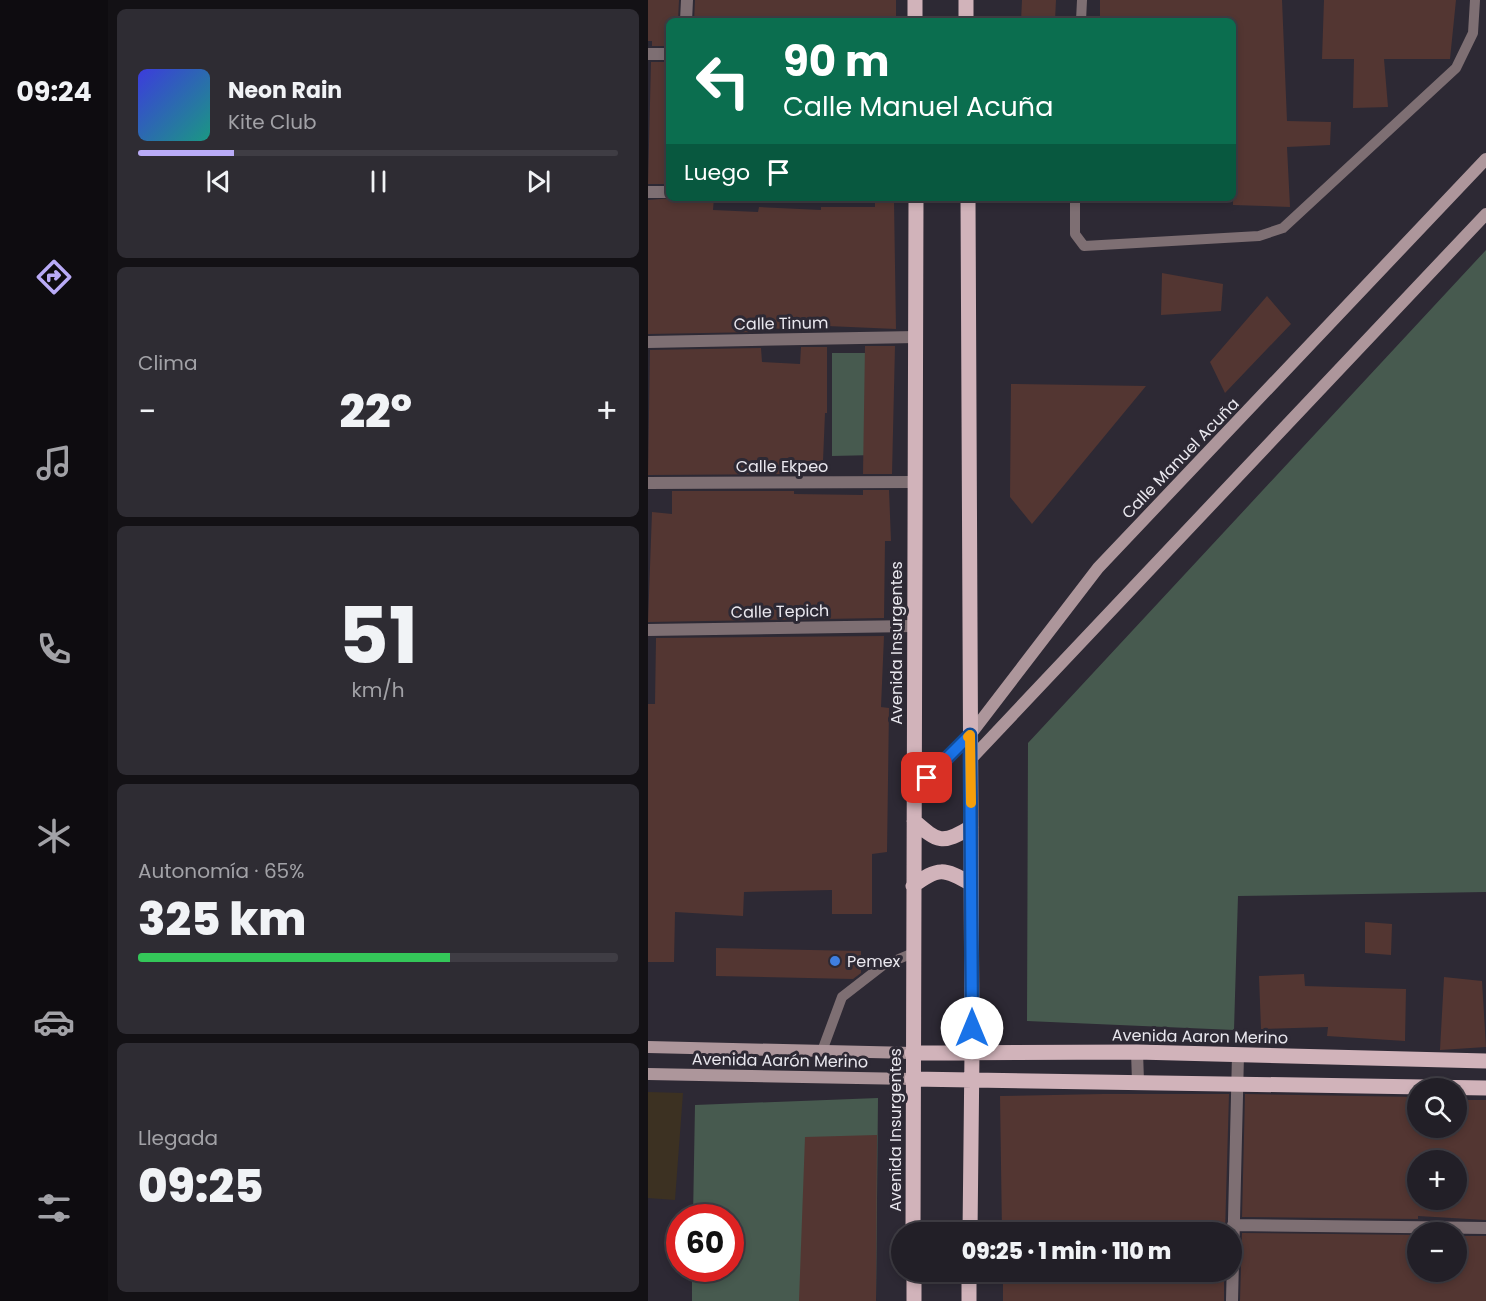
<!DOCTYPE html>
<html lang="es">
<head>
<meta charset="utf-8">
<style>
  :root { --surface:#221f27; --page:#2e2c33; --text:#f1f3f6; --muted:#a2a2a7; --line:#3f3d44; --accent:#b9abf7 }
  body { margin:0; font-family:Poppins,sans-serif; background:var(--page); color:var(--text); height:100vh; display:flex; flex-direction:column; font-size:22px; white-space:nowrap }
  * { box-sizing:border-box; margin:0 }
  p { font-size:20px; color:var(--muted) }
  .icon { flex:none; width:33px; height:33px; fill:none; stroke:currentColor; stroke-width:2; stroke-linecap:round; stroke-linejoin:round }
  .map { position:relative; flex:1; overflow:hidden }
  .panel { display:flex; flex-direction:column; gap:9px; padding:9px; background:#131115; width:540px }
  .panel>* { flex:none }
  .banner { position:absolute; left:18px; top:18px; width:570px; height:183px; border-radius:9px; box-shadow:0 3px 9px #0003,0 0 0 2px var(--line); background:#0b6e4f; color:#fff; overflow:hidden }
  .controls { position:absolute; left:759px; top:1078px; display:grid; gap:12px }
  .controls a { display:grid; place-items:center; width:60px; height:60px; border-radius:50%; background:var(--surface); box-shadow:0 3px 9px #0003,0 0 0 2px var(--line); font-size:30px }
  .speed { position:absolute; left:18px; top:1204px; display:flex; gap:12px; font-size:30px; font-weight:700; text-align:center }
  .speed>* { display:grid; place-content:center; width:78px; height:78px; border-radius:50%; background:var(--surface); box-shadow:0 3px 9px #0003,0 0 0 2px var(--line); line-height:1 }
  .speed .limit { border:9px solid #d22; background:#fff; color:#111 }
  .pin { position:absolute; display:grid; place-items:center; width:51px; height:51px; color:#fff; margin:-26px; border-radius:12px; box-shadow:0 3px 9px #0006 }
  .me { position:absolute; width:66px; margin:-33px; rotate:0deg; stroke-linejoin:round; filter:drop-shadow(0 0 4px #0008) }
  .turn { display:flex; align-items:center; gap:21px; height:126px; padding:0 18px; font-size:27px }
  .turn .icon { width:78px; height:78px; stroke-width:2.5 }
  .turn b { display:block; font-size:42px; line-height:51px }
  .then { display:flex; align-items:center; height:57px; padding:0 18px; background:#0003; gap:12px; font-size:22px }
  .big { font-size:45px; font-weight:800; line-height:1.1 }
  .panel .tile { flex:1; display:flex; flex-direction:column; justify-content:center; gap:9px; min-width:0; padding:0 21px; border-radius:9px; background:var(--page) }
  .panel .dial { align-items:center; gap:0 }
  .dial b { font-size:78px; line-height:1 }
  .song { display:flex; align-items:center; gap:18px }
  .cover { width:72px; height:72px; border-radius:9px; background:linear-gradient(135deg,hsl(240 70% 55%),hsl(170 70% 35%)) }
  .played { height:6px; border-radius:3px; background:linear-gradient(90deg,var(--accent) 20%,var(--line) 20%) }
  .keys { display:flex; justify-content:space-around; direction:ltr }
  .heat { display:flex; justify-content:space-between; align-items:center; font-size:33px; direction:ltr }
  .charge { height:9px; border-radius:4px; background:linear-gradient(90deg,#34c759 65%,var(--line) 0) }
  .trip { position:absolute; left:243px; top:1222px; width:351px; height:60px; border-radius:30px; background:var(--surface); box-shadow:0 3px 9px #0003,0 0 0 2px var(--line); font-weight:800; line-height:60px; text-align:center }
  main { display:flex; flex:1; min-height:0 }
  .menu { display:flex; flex-direction:column; width:108px; justify-content:space-around; align-items:center; background:#0e0c10; color:var(--muted) }
  .menu .icon { width:42px; height:42px }
  .menu .on { color:var(--accent) }
  .menu b { font-size:27px; color:var(--text) }
  .map>svg:first-child { display:block }
  .commercial { fill:#3c3122 }
  .green { fill:#475a4f }
  .building { fill:#533632; fill-rule:evenodd }
  .lines { fill:none; stroke-linecap:round; stroke-linejoin:round }
  .lane { stroke:#7e6f73; stroke-width:10 }
  .street { stroke:#7e6f73; stroke-width:12 }
  .secondary { stroke:#ad969b; stroke-width:12 }
  .primary { stroke:#d1b3ba; stroke-width:15 }
  .route-casing { stroke:#114b97; stroke-width:15 }
  .route { stroke:#1a73e8; stroke-width:10 }
  .slow { stroke:#f59e0b; stroke-width:10 }
  .shop-dot { fill:#3f7fe0; stroke:#2d2934; stroke-width:2 }
  .labels { text-anchor:middle; stroke-width:6; stroke-linejoin:round; paint-order:stroke }
  .street-label { font-size:16px; fill:#e9e7ee; stroke:#2d2934 }
  .poi-label { font-size:16px; fill:#e9e7ee; stroke:#2d2934; text-anchor:start }
</style>
</head>
<body>
<main>
<nav class="menu">
<b>09:24</b>
<svg class="icon on" aria-label="directions" viewBox="0 0 24 24"><path d="M12 3l9 9-9 9-9-9zM9 14v-3h6M13 9l2 2-2 2"/></svg>
<svg class="icon" aria-label="music" viewBox="0 0 24 24"><path d="M9 18V5l10-2v13"/><circle cx="6" cy="18" r="3"/><circle cx="16" cy="16" r="3"/></svg>
<svg class="icon" aria-label="phone" viewBox="0 0 24 24"><path d="M5 4h4l2 5-3 2q2 4 5 5l2-3 5 2v4C11 20 4 13 5 4z"/></svg>
<svg class="icon" aria-label="climate" viewBox="0 0 24 24"><path d="M12 3v18M4 7l16 10M4 17L20 7"/></svg>
<svg class="icon" aria-label="car" viewBox="0 0 24 24"><path d="M5 17H2v-5l4-1 3-4h7l3 4 3 1v5h-3M9 17h6M6 11h13"/><circle cx="7" cy="17" r="2"/><circle cx="17" cy="17" r="2"/></svg>
<svg class="icon" aria-label="filters" viewBox="0 0 24 24"><path d="M4 7h16M4 17h16"/><circle cx="9" cy="7" r="2"/><circle cx="15" cy="17" r="2"/></svg>
</nav>
<section class="panel">
<div class="tile">
<div class="song"><i class="cover"></i><div><b>Neon Rain</b><p>Kite Club</p></div></div>
<div class="played"></div>
<div class="keys"><svg class="icon" aria-label="previous" viewBox="0 0 24 24"><path d="M18 5L8 12l10 7zM5 5v14"/></svg><svg class="icon" aria-label="pause" viewBox="0 0 24 24"><path d="M8 5v14M16 5v14"/></svg><svg class="icon" aria-label="next" viewBox="0 0 24 24"><path d="M6 5l10 7-10 7zM19 5v14"/></svg></div>
</div>
<div class="tile"><p>Clima</p>
<div class="heat"><a>−</a><b class="big">22°</b><a>+</a></div>
</div>
<div class="tile dial"><b>51</b><p>km/h</p></div>
<div class="tile"><p>Autonomía · 65%</p><b class="big">325 km</b><div class="charge"></div></div>
<div class="tile"><p>Llegada</p><b class="big">09:25</b></div>
</section>
<div class="map">
<svg width="838" height="1301" viewBox="0 0 838 1301">
  <rect width="100%" height="100%" fill="#2d2934"/>
  <path class="commercial" d="M0,1092L35,1093L27,1200L0,1198Z"/>
  <path class="green" d="M838,250V892L590,896L586,1030L379,1021L380,743Z
    M184,353H227L228,455L184,456Z
    M230,1098L228,1301H44V1269H82V1218H45L47,1105Z"/>
  <path class="building" d="M0,0H31L30,21H21V46H4V41H0Z
    M47,0H248V21H46Z
    M374,0H408L407,21H373Z
    M452,0H634L639,121L683,122L682,145L639,147L642,207L585,205V21H452Z
    M676,0H808L802,59H736L740,107L705,108L706,59H674Z
    M3,62H21L20,184H0Z
    M26,198H66L65,210L110,212L111,207L173,210V207H227V201L246,202L248,329L179,326V330L153,331L113,327V332L0,334V200Z
    M514,273L575,284L573,311L513,315Z
    M619,296L643,324L577,393L562,362Z
    M217,346H247L244,474H215Z
    M153,347H179V413H177L175,461H146V474L0,475L2,350L113,348L114,362L152,364Z
    M363,384L498,386L384,524L362,497Z
    M215,490H241L243,541H237L236,618L0,622L4,512L24,514V491H146V494L215,495Z
    M236,636L233,707L241,708L239,852L224,854V914H184V890L96,892L95,916L27,912L26,962H0V704H7L8,638Z
    M717,922L744,924L743,955L717,953Z
    M68,948L213,951V973L205,979L68,976Z
    M656,974L657,986L758,989L757,1041L679,1036L680,1027L613,1029L611,976Z
    M796,977L834,981L838,1047L792,1050Z
    M456,1094H581L577,1233H354L352,1096Z
    M597,1094L770,1097V1128H808V1100H838V1220L770,1216V1219L594,1217ZM770,1161H808V1200H770Z
    M229,1135L228,1301H151L157,1137Z
    M594,1233L770,1235V1272H808V1236H838V1301H592Z
    M355,1272H576V1301H355Z"/>
  <g class="lines">
    <path class="lane" d="M433,21L434,0
      M427,198V234L436,246L611,236L635,228L808,68L825,33L827,0
      M174,1051L194,997L234,966L265,953"/>
    <path class="street" d="M38,21L39,0
      M0,54H21
      M0,192H21
      M0,342L268,337
      M0,483L268,482
      M0,630L265,626
      M489,1052L490,1081
      M585,1225L838,1228
      M584,1301L590,1055"/>
    <path class="secondary" d="M322,760L838,214
      M265,792L322,735L450,568L838,159
      M0,1047L264,1053
      M0,1074L264,1079"/>
    <path class="primary" d="M318,0V21
      M267,21V0
      M320,198L324,1052L322,1233
      M266,821C290,842 294,845 323,827
      M265,886C290,867 296,868 323,884
      M264,1053L489,1052L838,1061
      M264,1079L838,1088
      M265,1233L268,198
      M266,1272V1301
      M321,1301V1272"/>
  </g>
  <g class="lines">
    <g class="route-casing">
      <path id="route" d="M279,778L322,735L324,1028"/>
    </g>
    <use href="#route" class="route"/>
    <path class="slow" d="M320,737L322,735L323,803"/>
  </g>
  <circle class="shop-dot" cx="187" cy="961" r="6"/>
  <g class="labels">
    <g class="street-label">
      <text transform="translate(133 323) rotate(-1)" y="6">Calle Tinum</text>
      <text transform="translate(532 458) rotate(-46)" y="6">Calle Manuel Acuña</text>
      <text x="134" y="472">Calle Ekpeo</text>
      <text transform="translate(132 611) rotate(-1)" y="6">Calle Tepich</text>
      <text transform="translate(248 643) rotate(-90)" y="6">Avenida Insurgentes</text>
      <text transform="translate(552 1036) rotate(1)" y="6">Avenida Aaron Merino</text>
      <text transform="translate(132 1060) rotate(1)" y="6">Avenida Aarón Merino</text>
      <text transform="translate(247 1130) rotate(-90)" y="6">Avenida Insurgentes</text>
    </g>
    <g class="poi-label">
      <text x="199" y="967">Pemex</text>
    </g>
  </g>
</svg>
<div class="controls">
<a><svg class="icon" aria-label="search" viewBox="0 0 24 24"><circle cx="10" cy="10" r="6"/><path d="M15 15l6 6"/></svg></a>
<a>+</a>
<a>−</a>
</div>
<div class="speed"><div class="limit">60</div></div>
<div class="pin" style="left:279px;top:778px;background:#d93025"><svg class="icon" aria-label="arrive" viewBox="0 0 24 24"><path d="M6 21V4h12l-3 4 3 4H6"/></svg></div>
<svg class="me" style="left:324px;top:1028px" viewBox="-20 -20 40 40"><circle r="19" fill="#fff"/><path d="M0-13L10 11 0 6-10 11z" fill="#1a73e8"/></svg>
<div class="trip">09:25 · 1 min · 110 m</div>
<div class="banner">
<div class="turn"><svg class="icon" aria-label="left" viewBox="0 0 24 24"><path d="M17 20v-9H6M10 6l-5 5 5 5"/></svg><div><b>90 m</b>Calle Manuel Acuña</div></div>
<div class="then">Luego<svg class="icon" aria-label="arrive" viewBox="0 0 24 24"><path d="M6 21V4h12l-3 4 3 4H6"/></svg></div>
</div>
</div>
</main>
</body>
</html>
